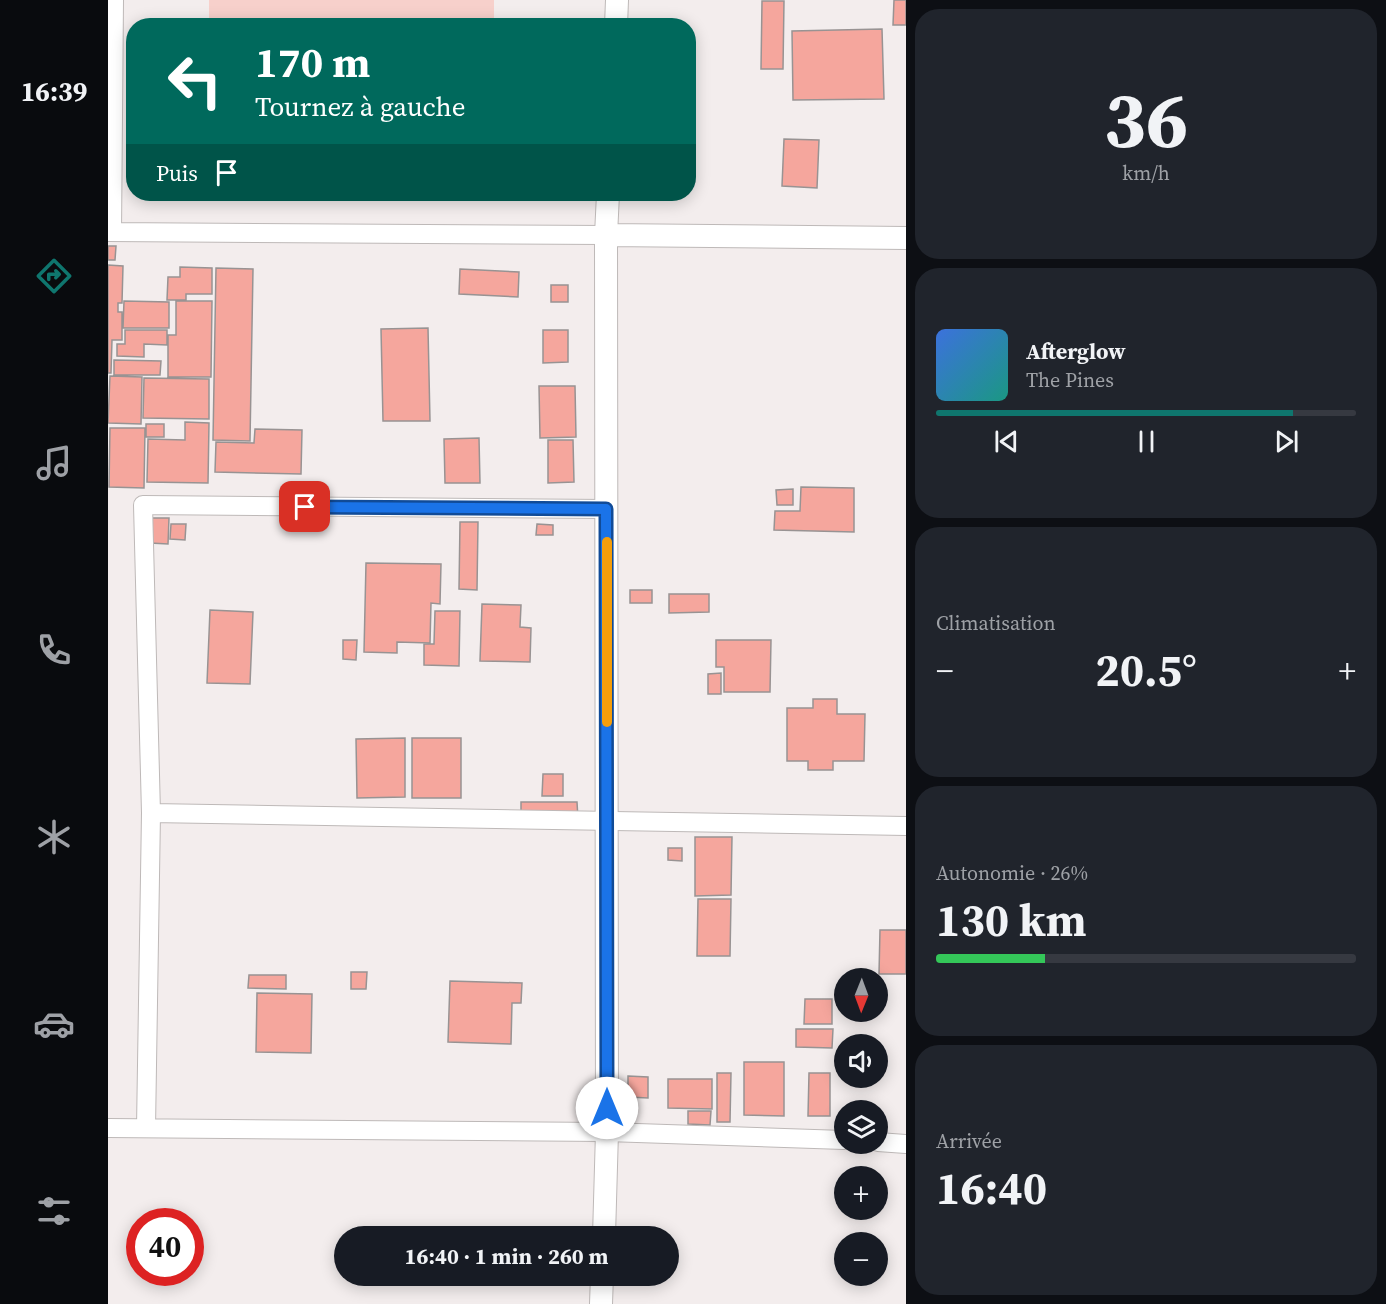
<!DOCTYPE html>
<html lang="fr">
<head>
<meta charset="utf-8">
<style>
  :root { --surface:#171b24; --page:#20242c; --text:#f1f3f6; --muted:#9ea1a6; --line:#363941; --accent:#0f766e }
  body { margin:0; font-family:"Source Serif 4",serif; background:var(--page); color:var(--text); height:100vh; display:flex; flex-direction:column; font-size:22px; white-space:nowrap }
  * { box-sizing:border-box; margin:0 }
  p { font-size:20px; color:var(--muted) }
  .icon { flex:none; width:33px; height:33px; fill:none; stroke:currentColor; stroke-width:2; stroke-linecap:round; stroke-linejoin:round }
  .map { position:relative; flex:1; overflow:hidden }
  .side { display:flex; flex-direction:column; gap:9px; padding:9px; background:#0d0f14; width:480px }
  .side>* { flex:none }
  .banner { position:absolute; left:18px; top:18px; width:570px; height:183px; border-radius:24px; box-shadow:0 3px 15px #0003; background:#00695c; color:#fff; overflow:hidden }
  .needle { width:39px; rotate:181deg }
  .buttons { position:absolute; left:726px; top:968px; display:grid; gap:12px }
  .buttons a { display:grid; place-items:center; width:54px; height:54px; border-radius:50%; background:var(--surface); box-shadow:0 3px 15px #0003; font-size:30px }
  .speed { position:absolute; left:18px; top:1208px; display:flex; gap:12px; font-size:30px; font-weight:700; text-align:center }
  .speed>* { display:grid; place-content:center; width:78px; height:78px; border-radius:50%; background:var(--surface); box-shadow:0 3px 15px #0003; line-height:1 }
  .speed .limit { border:9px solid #d22; background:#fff; color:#111 }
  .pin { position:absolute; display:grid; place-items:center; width:51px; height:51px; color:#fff; margin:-26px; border-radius:12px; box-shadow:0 3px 9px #0006 }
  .me { position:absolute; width:66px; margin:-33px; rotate:0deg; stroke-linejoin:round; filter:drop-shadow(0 0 4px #0008) }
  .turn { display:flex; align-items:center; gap:21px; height:126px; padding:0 30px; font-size:27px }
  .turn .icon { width:78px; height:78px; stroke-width:2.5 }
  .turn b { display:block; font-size:42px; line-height:51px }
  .then { display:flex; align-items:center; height:57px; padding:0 30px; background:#0003; gap:12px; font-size:22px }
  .big { font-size:45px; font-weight:700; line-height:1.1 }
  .side .widget { flex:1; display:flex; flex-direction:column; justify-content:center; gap:9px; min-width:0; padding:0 21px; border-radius:24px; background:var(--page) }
  .side .dial { align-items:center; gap:0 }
  .dial b { font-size:78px; line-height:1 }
  .song { display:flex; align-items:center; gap:18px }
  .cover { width:72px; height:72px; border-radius:9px; background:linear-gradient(135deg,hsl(220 70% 55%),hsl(170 70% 35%)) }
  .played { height:6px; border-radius:3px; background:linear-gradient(90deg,var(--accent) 85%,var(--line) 85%) }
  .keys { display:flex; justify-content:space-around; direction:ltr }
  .heat { display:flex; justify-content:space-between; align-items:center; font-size:33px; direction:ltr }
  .charge { height:9px; border-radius:4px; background:linear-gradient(90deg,#34c759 26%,var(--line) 0) }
  .trip { position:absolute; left:226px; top:1226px; width:345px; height:60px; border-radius:30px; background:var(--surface); box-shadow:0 3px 15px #0003; font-weight:700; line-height:60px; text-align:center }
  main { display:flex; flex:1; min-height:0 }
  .menu { display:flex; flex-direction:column; width:108px; justify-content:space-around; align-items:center; background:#090b0e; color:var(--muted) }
  .menu .icon { width:42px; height:42px }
  .menu .active { color:var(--accent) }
  .menu b { font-size:27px; color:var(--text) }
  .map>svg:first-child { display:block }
  .green { fill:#f7d0cb }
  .building { fill:#f5a69d; stroke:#989393; stroke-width:1.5 }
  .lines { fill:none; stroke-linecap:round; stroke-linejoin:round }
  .minor-casing { stroke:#beb9b8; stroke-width:20 }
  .tertiary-casing { stroke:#beb9b8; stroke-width:24 }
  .minor { stroke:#fff; stroke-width:18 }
  .tertiary { stroke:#fff; stroke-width:22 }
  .route-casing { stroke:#114b97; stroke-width:15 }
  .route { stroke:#1a73e8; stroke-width:10 }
  .slow { stroke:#f59e0b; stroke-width:10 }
</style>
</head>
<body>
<main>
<nav class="menu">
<b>16:39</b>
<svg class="icon active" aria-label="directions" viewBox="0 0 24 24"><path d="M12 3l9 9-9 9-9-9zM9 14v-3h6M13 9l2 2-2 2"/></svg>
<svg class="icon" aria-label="music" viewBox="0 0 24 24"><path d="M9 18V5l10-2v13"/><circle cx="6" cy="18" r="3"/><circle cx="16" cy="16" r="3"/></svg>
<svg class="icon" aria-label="phone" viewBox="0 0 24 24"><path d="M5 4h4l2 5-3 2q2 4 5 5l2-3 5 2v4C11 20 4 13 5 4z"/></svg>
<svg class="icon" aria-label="climate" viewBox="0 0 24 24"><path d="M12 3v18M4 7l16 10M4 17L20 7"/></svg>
<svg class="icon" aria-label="car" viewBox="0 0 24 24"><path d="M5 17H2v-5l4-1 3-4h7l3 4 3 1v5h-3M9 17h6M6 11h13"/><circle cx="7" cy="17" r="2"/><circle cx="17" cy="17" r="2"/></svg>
<svg class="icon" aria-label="filters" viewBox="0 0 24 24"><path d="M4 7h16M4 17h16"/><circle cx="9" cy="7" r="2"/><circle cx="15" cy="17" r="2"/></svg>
</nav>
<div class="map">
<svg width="798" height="1304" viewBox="0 0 798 1304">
  <rect width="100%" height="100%" fill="#f3eded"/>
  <path class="green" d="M101,0H386V25H101Z"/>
  <path class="building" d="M786,0H798V25H785Z
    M654,1H676L675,69H653Z
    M774,29L776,99L685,100L684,31Z
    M676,139L711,140L709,188L674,186Z
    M0,246H8L7,260H0Z
    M0,265L15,266L14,303H10V312H14V340H4L3,373H0Z
    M72,267L104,268V294H78V300H59L60,277H72Z
    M108,268L145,269L142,441L105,440Z
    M352,269L411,272L410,297L351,294Z
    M443,285H460V302H443Z
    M16,301L61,302V328H15Z
    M68,301H104L103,377H60V335H68Z
    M320,328L322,421H275L273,329Z
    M17,330H59V345L36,344V357L9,356V344H17Z
    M435,330H460V362L435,363Z
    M6,360L53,361L52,375H6Z
    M2,376L34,377L33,424L0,423Z
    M36,378L101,379V419L35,418Z
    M431,386H467L468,437L432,438Z
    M77,422L101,423L100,483L39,482L40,439L77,440Z
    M38,424H56V437H38Z
    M2,428H37L36,488L1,487Z
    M147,429L194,430L193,474L107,472L108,442L146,443Z
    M371,438L372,483H337L336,439Z
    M440,440H465L466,482L440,483Z
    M693,487L746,488V532L666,530L667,511H692Z
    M685,489V505H669L668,490Z
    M43,518H61L60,544L42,543Z
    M352,522H370L369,590L351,589Z
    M63,524H78L77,540L62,539Z
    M429,524L445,525V535H428Z
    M258,563L333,564L332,604L323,603L322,643L289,642V653L256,652Z
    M522,590H544V603H522Z
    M561,594H601V612L561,613Z
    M374,604L413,605L412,627L423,628L422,662L372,661Z
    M102,610L145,612L142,684L99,683Z
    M327,611H352L351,666L316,665V644H326Z
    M235,640H249L248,660L235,659Z
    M608,640H663L662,692H616V667H608Z
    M613,673V694H600V674Z
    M705,699H729V714H757L756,761H725V770H700V761H679V708H705Z
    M297,738V797L249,798L248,739Z
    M304,738H353V798H304Z
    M435,774H455V796H434Z
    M413,802H469L470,819L413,818Z
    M587,837H624L623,895L587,896Z
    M560,848H574V861L560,860Z
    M590,899H623L622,956H589Z
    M772,930H798V974H771Z
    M243,972H259L258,989H243Z
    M141,975H178V989L140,988Z
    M342,981L414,983L413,1003H404L403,1044L340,1042Z
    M149,993L204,994L203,1053L148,1052Z
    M697,999H724V1024H696Z
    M688,1029H725L724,1048L688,1047Z
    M636,1062H676V1116L636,1115Z
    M609,1073H623L622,1122H609Z
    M701,1073H722V1116H700Z
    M520,1076L540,1077V1098L520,1097Z
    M560,1079H604V1109L560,1108Z
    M580,1111H603L602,1125L580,1124Z"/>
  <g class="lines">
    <g class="minor-casing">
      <path id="minor" d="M0,232L498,235
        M4,232L6,0
        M43,813L798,826
        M0,1128L499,1132L736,1140
        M38,1128L43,813L35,505L499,509
        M770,1142L798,1144"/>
    </g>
    <g class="tertiary-casing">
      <path id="tertiary" d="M508,26L509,0
        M498,235L798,238
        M496,1236L499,1132L498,235L500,194
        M493,1304L494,1275"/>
    </g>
    <use href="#minor" class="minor"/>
    <use href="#tertiary" class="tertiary"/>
  </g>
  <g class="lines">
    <g class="route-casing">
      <path id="route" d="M197,507L498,509L499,1108"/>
    </g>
    <use href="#route" class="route"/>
    <path class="slow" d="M499,542V722"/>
  </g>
</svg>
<div class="buttons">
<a><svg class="needle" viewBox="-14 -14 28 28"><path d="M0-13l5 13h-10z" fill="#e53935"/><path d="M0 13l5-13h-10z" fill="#9ea1a6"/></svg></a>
<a><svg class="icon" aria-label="sound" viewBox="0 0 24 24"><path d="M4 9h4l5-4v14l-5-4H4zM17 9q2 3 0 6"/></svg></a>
<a><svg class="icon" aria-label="layers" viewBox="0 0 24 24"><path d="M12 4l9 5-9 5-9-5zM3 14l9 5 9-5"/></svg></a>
<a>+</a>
<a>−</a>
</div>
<div class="speed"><div class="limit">40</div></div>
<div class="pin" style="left:197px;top:507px;background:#d93025"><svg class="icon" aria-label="arrive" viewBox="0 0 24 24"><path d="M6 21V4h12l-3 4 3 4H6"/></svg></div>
<svg class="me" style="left:499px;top:1108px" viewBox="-20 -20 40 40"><circle r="19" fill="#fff"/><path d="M0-13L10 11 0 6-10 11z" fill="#1a73e8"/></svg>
<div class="trip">16:40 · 1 min · 260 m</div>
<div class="banner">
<div class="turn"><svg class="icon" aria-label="left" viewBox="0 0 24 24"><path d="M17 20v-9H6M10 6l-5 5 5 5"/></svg><div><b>170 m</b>Tournez à gauche</div></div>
<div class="then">Puis<svg class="icon" aria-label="arrive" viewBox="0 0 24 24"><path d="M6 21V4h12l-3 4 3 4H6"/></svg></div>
</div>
</div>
<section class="side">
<div class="widget dial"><b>36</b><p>km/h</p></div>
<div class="widget">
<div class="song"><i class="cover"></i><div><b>Afterglow</b><p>The Pines</p></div></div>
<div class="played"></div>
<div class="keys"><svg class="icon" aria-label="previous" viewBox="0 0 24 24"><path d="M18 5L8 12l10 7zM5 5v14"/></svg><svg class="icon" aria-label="pause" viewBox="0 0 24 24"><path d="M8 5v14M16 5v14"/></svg><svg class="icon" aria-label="next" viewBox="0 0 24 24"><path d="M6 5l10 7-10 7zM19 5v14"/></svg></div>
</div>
<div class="widget"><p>Climatisation</p>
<div class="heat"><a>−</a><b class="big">20.5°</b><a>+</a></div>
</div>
<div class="widget"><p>Autonomie · 26%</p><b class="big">130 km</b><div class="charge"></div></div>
<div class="widget"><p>Arrivée</p><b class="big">16:40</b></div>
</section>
</main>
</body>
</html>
